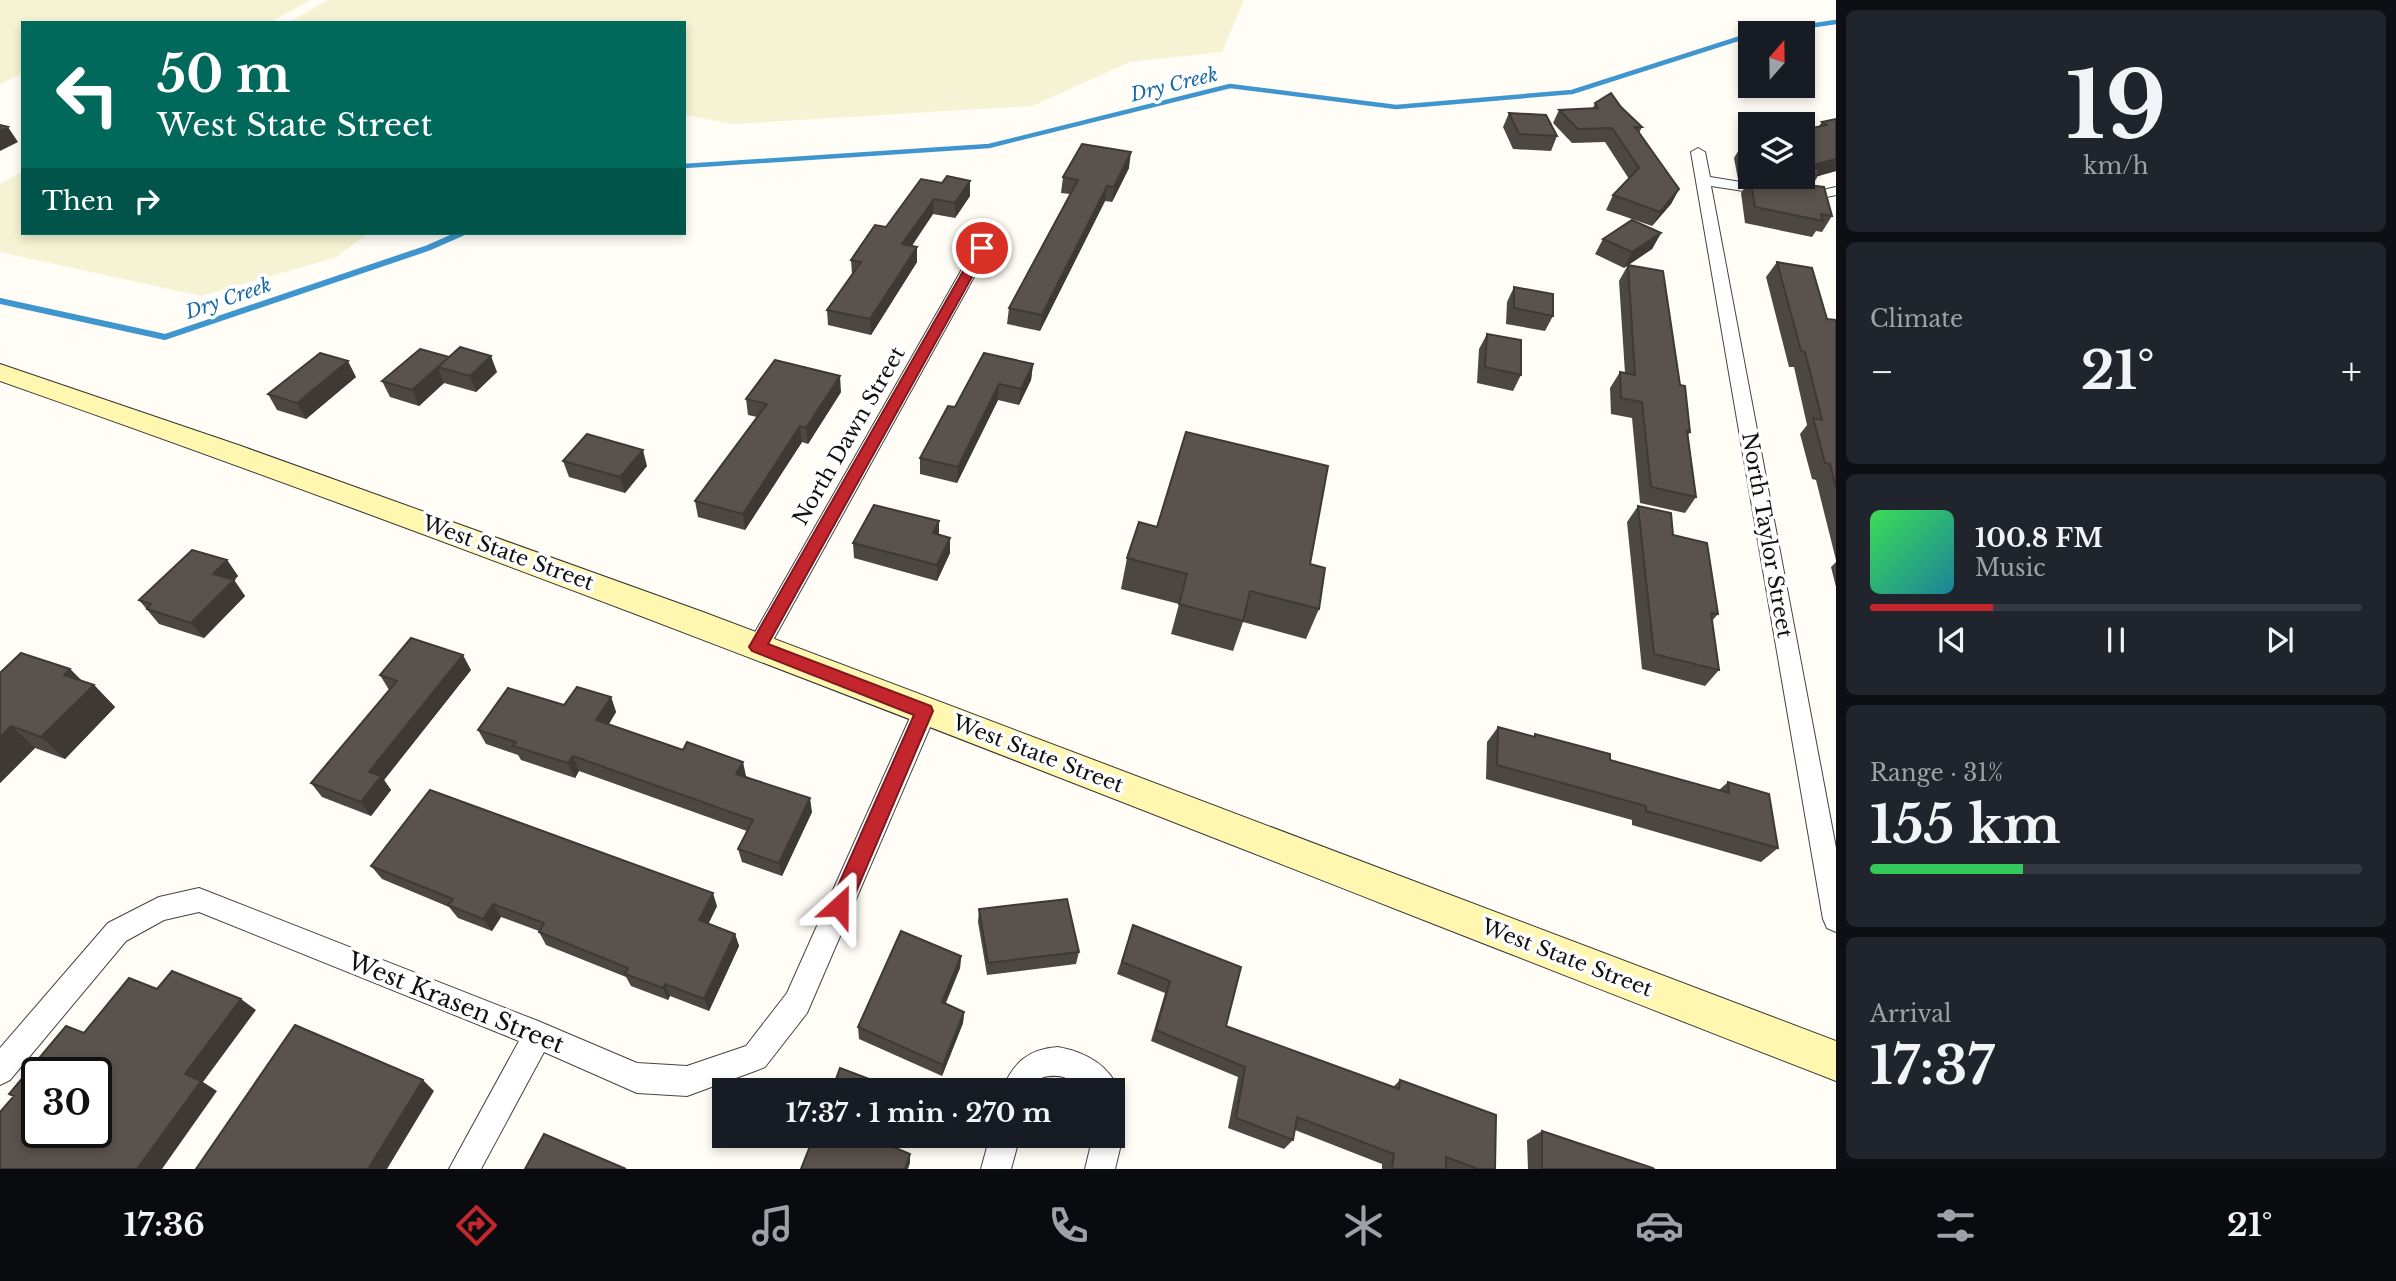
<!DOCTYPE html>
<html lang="en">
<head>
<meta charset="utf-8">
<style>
  :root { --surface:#171b24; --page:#20242c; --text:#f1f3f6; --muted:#9ea1a6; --line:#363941; --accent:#c4262e }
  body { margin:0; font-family:"Libre Baskerville",serif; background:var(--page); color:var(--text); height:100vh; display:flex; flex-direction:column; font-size:26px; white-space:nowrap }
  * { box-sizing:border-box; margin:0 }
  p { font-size:23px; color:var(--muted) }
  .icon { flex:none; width:38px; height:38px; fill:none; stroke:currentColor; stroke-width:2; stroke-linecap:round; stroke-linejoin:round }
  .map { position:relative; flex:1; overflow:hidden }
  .side { display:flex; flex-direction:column; gap:10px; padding:10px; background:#0d0f14; width:560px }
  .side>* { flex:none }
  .top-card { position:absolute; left:21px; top:21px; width:665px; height:214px; border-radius:0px; box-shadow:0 4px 10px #0003; background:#00695c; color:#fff; overflow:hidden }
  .needle { width:46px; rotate:20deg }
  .tools { position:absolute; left:1738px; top:21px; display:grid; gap:14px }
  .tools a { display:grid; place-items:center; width:77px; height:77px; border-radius:0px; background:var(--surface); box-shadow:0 4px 10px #0003; font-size:35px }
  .speed { position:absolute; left:21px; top:1057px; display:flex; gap:14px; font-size:35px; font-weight:700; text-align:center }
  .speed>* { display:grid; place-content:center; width:91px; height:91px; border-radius:50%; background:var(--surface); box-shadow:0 4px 10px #0003; line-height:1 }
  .speed .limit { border:4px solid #111; border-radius:10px; background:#fff; color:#111 }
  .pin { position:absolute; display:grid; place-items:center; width:60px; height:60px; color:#fff; margin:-30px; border:4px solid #fff; border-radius:50%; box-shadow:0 2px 7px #0007 }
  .me { position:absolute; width:77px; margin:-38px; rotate:24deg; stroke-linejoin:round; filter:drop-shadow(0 0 5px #0008) }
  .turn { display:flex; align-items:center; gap:24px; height:147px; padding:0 21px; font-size:32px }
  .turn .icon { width:91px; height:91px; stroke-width:2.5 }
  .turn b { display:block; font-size:49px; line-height:60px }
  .then { display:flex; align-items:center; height:66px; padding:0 21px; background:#0003; gap:14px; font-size:26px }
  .big { font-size:52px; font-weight:800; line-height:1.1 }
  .side .card { flex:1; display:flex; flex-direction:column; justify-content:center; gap:10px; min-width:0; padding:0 24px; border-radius:10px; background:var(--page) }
  .side .dial { align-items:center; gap:0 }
  .dial b { font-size:91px; line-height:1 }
  .song { display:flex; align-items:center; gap:21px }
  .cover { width:84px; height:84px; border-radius:10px; background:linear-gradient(135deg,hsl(130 70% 55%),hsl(190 70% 35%)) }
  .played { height:7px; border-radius:4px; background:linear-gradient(90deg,var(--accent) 25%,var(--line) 25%) }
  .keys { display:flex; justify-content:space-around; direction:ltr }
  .heat { display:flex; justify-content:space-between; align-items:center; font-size:38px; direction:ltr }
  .charge { height:10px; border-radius:5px; background:linear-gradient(90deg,#34c759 31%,var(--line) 0) }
  .trip { position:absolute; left:712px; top:1078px; width:413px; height:70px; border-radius:0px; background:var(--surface); box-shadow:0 4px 10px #0003; font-weight:800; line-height:70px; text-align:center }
  .tab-bar { display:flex; height:112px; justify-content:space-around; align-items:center; background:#090b0e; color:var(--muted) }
  .tab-bar .icon { width:49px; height:49px }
  .tab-bar .selected { color:var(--accent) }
  .tab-bar b { font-size:32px; color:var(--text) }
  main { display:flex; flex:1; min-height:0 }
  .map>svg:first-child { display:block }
  .farmland { fill:#f6f3d4 }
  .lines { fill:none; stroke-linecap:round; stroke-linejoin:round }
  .stream-far1 { stroke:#3f96cf; stroke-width:4.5 }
  .stream { stroke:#3f96cf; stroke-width:6 }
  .street-casing { stroke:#444; stroke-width:2 }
  .secondary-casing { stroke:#333; stroke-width:2 }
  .street { fill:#fff; fill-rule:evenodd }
  .secondary { fill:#fff6b0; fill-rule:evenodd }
  .wall { fill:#4d4742 }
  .shaded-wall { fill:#3f3936 }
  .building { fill:#5a524d; stroke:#3f3936; stroke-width:2; fill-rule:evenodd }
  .route { fill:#c4262e; stroke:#7f191e; stroke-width:2 }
  .labels { text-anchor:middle; stroke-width:7; stroke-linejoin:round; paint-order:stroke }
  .far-water-label { font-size:19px; font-style:italic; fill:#1768a6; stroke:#fff }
  .street-label { font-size:21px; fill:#111; stroke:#fff }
  .near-street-label { font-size:24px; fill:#111; stroke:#fff }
</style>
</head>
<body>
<main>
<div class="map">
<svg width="1836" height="1169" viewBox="0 0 1836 1169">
  <rect width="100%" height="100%" fill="#fffdf5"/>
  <path class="farmland" d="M0,0H311L269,23H23V73L0,84Z
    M328,0H1244L1222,52L1130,62L1032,106L733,124L684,115V23H287Z
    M23,171V233H368L337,257L201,296L0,252V184Z"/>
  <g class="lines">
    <path class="stream-far1" d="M1760,33L1836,22
      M684,166L989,146L1230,86L1396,107L1572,92L1750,35"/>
    <path class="stream" d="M0,301L165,337L428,248L462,233"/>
    <g class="street-casing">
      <path id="street" d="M1698,148L1705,152L1710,177L1809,193L1836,187V195L1809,201L1711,186L1836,848V932L1827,928L1823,919L1691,152Z
        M982,243L990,248L766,653L758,656L750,653L747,647L750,641L974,248Z
        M925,701L933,704L937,711L807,1013L765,1067L755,1071L687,1096L637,1093L544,1052L481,1169H449L519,1041L199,912L164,920L126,941L10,1080L0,1085V1048L108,923L159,897L199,888L538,1021L637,1063L687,1066L746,1046L787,993L913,711L917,704Z
        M1058,1047C1085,1052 1108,1064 1119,1090L1114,1100L1113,1090C1105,1090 1092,1092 1085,1089C1067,1080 1066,1073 1043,1077L1032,1090H1002C1013,1063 1028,1049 1058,1047Z
        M1113,1123L1119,1125L1123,1136L1115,1169H1085L1093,1136H1113Z
        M990,1136H1020L1011,1169H981Z"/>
    </g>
    <g class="secondary-casing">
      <path id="secondary" d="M0,364L241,446L703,612L1836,1041V1081C1225,844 618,598 0,381Z"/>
    </g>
    <use href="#street" class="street"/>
    <use href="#secondary" class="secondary"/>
  </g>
  <path class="wall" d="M1595,103L1621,107L1642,127L1639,133L1679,189L1671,204L1652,226L1606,210L1613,195L1629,179L1605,142L1572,143L1553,123L1559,110L1593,108Z
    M1509,113L1557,136L1551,151L1513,149L1503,127Z
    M1836,119V171L1818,176L1812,186L1832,216L1822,232L1816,231L1812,237L1745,223L1741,193L1749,181L1738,179L1734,158L1743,143L1750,142V177H1802V130L1819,126L1822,122Z
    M1129,168L1112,202L1105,201L1040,331L1007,324L1009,308L1070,194L1061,193L1063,177Z
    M970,181V196L955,218L933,214L912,246L917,247V262L871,335L828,325L827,310L852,274L851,260L886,227L942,183Z
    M1661,233L1652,249L1624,268L1595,254L1603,239Z
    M1777,262L1827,319L1836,320V560L1816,480L1812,479L1800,434L1807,425L1794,367H1789L1766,277Z
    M1628,265L1680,385L1690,432L1688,435L1696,497L1685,513L1640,503L1632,418L1611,414L1610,388L1620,372L1625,373L1619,281Z
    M1514,287L1553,316L1545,331L1506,324L1507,302Z
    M1487,334L1521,375L1513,391L1477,383L1479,349Z
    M420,349L497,372L476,392L444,383L419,406L390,397L382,381Z
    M1033,364L1031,380L1019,405L998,400L957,483L920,474V458L955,407Z
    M356,377L306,419L277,410L268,394Z
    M841,392L808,444L802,442L745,530L698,517L695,501L757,417L748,415L746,399Z
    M563,461L647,466L625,493L569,477Z
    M1638,506L1673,535L1718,614L1712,621L1719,670L1705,686L1642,669L1627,522Z
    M939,534L950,538V553L937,581L854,558L853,543Z
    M1127,558L1310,564L1319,609L1306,639L1243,622L1233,651L1171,634L1179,604L1121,589Z
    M227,560L238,576L234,580L245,596L204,638L159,624L139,600Z
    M1836,562V587L1831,567Z
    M70,669L82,681L94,685L115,707L65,759L35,748L0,783V673Z
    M471,670L384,780L391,790L371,816L322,797L311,783L389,690L380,675Z
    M611,697L616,712L609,724L746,776L812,812L782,876L742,862L738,849L747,831L579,771L575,778L521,760L518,755L486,744L478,730L564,705Z
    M1498,727L1533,737L1535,734L1610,760L1719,790L1728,782L1778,848L1761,862L1632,825V820L1486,779L1487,742Z
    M371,866L717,906L708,924L735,934L739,946L709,1011L670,996L668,1000L631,986L626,977L546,945L539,932V931L501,917L492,931L458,918L449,907L382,879Z
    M979,909L1079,952L1076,964L987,975L978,922Z
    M1133,925L1226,1026L1393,1087L1400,1080L1495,1169H1382V1164L1295,1130L1293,1140L1284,1149L1228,1128L1238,1077L1151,1041L1165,993L1117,974Z
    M961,956L960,968L946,1003L964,1012L963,1023L942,1076L859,1039L858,1027Z
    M1542,1131L1654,1169H1528L1527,1140Z"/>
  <path class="shaded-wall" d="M8,127L18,142L0,151V132Z
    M1131,152L1129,168L1112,202L1114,187Z
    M1836,159V171L1818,176L1819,175L1805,167Z
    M970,181V196L955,218V203Z
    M1107,186L1105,201L1040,331L1042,315Z
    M1679,189L1671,204L1652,226L1660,212Z
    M934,199L933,214L902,259V244Z
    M1661,233L1652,249L1624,268L1632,252Z
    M917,247V262L871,335L870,319Z
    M491,356L497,372L476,392L470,376Z
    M449,357L438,367L444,383L419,406L412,390Z
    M348,361L356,377L306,419L297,403Z
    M1033,364L1031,380L1019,405L1021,389Z
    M840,376L841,392L808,444L806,428Z
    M999,384L998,400L957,483L958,467Z
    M800,426L802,442L745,530L743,514Z
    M643,450L647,466L625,493L620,477Z
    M939,521V537L933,533Z
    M950,538V553L937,581V565Z
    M227,560L238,576L225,590L213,574Z
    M234,580L245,596L204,638L191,623Z
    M463,655L471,670L384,780L391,790L371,816L361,802L369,772Z
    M70,669L90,689L94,685L115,707L65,759L41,737L64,675Z
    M611,697L616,712L602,735L596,720Z
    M11,726L35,748L0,783V737Z
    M573,756L579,771L575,778L568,763Z
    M743,762L746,776L740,788L736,774Z
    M810,798L812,812L782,876L779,863Z
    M713,893L717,906L704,933L699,920Z
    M493,904L501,917L492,931L483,919Z
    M735,934L739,946L709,1011L704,999Z
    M961,956L960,968L941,1013L942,1002Z
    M665,984L670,996L668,1000L663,988Z
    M241,999L256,1010L203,1082L217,1091L162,1169H137L185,1074Z
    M964,1012L963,1023L942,1076L943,1065Z
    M423,1080L434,1091L387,1169H368Z
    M886,1136H891L885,1153L884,1143Z
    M910,1154V1163L908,1169H905Z"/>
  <path class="building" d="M1611,93L1621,107L1642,127H1635L1679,189L1660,212L1613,195L1639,168L1612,128L1578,129L1559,110L1598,108L1595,103Z
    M1509,113L1546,115L1557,136L1519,134Z
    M1836,119V159L1805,167L1818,169L1819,175L1802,173V130L1827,125L1822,122Z
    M0,125L8,127L0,132Z
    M1750,142V164H1747L1743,143Z
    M1082,144L1131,152L1114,187L1107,186L1042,315L1009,308L1078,180L1063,177Z
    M947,176L970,181L955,203L934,199L902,244L917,247L870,319L827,310L861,262L851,260L875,225L886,227L921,179L942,183Z
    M1750,178L1824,187L1832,216L1821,214L1823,221L1755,207Z
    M1632,220L1661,233L1632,252L1603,239Z
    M1777,262L1812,268L1827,319L1836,320V488L1830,464L1825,463L1813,418L1822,420L1805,352L1801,351Z
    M1628,265L1663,271L1680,385L1685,386L1690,432L1687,431L1696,497L1651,487L1642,402L1621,398L1620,372L1635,375Z
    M1514,287L1553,294V316L1514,308Z
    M1487,334L1521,340V375L1485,367Z
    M460,347L491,356L470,376L438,367Z
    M420,349L449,357L412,390L382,381Z
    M320,353L348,361L297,403L268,394Z
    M984,353L1033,364L1021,389L999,384L958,467L920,458L948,406L955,407Z
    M775,360L840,376L806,428L800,426L743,514L695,501L767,404L746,399Z
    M1186,432L1328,466L1310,564L1325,568L1319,609L1250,591L1243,621L1179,604L1187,574L1127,558L1139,522L1157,527Z
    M587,434L643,450L620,477L563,461Z
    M874,505L939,521L933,533L950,538L937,565L853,543Z
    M1638,506L1671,513L1673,535L1707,543L1718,614L1711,613L1719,670L1654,654Z
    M192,550L227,560L213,574L234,580L191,623L147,609L151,604L139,600Z
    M411,638L463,655L369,772L381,776L361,802L311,783L397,681L380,675Z
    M21,653L70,669L64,675L94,685L41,737L11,726L0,737V673Z
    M577,687L611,697L596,720L683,750L687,742L743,762L736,774L810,798L779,863L738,849L753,820L573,756L568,763L513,746L516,742L478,730L508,688L564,705Z
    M1498,727L1535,737V734L1610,754V760L1729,793L1728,782L1769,794L1778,848L1646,811V806L1497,765Z
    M430,790L713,893L699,920L735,934L704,999L665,984L663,988L625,974L628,968L539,932L544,923L493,904L483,919L448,905L453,899L371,866Z
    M1067,899L1079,952L988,963L979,909Z
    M1133,925L1241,967L1226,1026L1399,1089L1400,1080L1496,1115L1495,1169H1478L1446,1157V1169H1392L1394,1154L1297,1117L1293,1140L1236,1118L1245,1067L1156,1030L1170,981L1122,962Z
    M901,931L961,956L942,1002L964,1012L943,1065L858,1027Z
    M172,971L241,999L185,1074L201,1081L137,1169H0V1112L14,1096L9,1094L66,1026L84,1033L129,978L157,989ZM37,1073H96V1132H37Z
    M295,1025L423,1080L368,1169H196Z
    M840,1068L898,1090H832Z
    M1542,1131L1653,1168L1654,1169H1542Z
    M544,1134L626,1169H525Z
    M814,1136H886L884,1143L910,1154L905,1169H801Z"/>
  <path class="route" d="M978,245L988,248L768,644L931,706L933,711L847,913L839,916L832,913L829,906L914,715L752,651L749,647Z"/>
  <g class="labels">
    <g class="far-water-label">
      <text transform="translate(1174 84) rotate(-14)" y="7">Dry Creek</text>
      <text transform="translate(228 298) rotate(-19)" y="7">Dry Creek</text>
    </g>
    <g class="street-label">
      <text transform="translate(849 436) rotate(-60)" y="7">North Dawn Street</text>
      <text transform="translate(1767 535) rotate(80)" y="7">North Taylor Street</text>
      <text transform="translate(508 553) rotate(20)" y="7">West State Street</text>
      <text transform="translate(1038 754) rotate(21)" y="7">West State Street</text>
      <text transform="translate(1567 958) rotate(21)" y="7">West State Street</text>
    </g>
    <g class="near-street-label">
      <text transform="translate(456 1003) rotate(22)" y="8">West Krasen Street</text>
    </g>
  </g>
</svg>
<div class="tools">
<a><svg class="needle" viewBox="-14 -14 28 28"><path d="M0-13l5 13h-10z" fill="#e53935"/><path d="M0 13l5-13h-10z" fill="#9ea1a6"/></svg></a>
<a><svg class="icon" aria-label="layers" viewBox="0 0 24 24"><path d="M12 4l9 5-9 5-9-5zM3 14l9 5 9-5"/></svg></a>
</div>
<div class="speed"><div class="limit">30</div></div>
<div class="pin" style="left:982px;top:248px;background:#d93025"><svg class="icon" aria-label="arrive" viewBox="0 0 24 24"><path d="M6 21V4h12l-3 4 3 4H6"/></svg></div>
<svg class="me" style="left:839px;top:906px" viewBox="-20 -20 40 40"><path d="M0-17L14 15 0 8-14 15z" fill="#c4262e" stroke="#fff" stroke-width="4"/></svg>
<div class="trip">17:37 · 1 min · 270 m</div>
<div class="top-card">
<div class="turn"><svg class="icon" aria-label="left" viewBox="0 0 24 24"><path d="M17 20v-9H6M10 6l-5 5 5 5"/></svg><div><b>50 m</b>West State Street</div></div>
<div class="then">Then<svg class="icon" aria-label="right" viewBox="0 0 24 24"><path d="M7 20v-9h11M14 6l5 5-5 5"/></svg></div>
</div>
</div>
<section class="side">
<div class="card dial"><b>19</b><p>km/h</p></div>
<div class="card"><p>Climate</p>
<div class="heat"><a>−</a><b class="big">21°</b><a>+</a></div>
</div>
<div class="card">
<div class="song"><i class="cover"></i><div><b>100.8 FM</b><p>Music</p></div></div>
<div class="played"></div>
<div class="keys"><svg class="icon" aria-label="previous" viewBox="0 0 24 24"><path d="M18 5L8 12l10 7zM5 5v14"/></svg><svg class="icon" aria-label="pause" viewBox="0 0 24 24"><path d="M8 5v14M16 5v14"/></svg><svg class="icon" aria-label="next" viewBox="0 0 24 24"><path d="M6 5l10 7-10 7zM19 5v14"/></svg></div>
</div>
<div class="card"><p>Range · 31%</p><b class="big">155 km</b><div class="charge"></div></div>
<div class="card"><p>Arrival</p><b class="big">17:37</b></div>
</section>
</main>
<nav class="tab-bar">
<b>17:36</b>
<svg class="icon selected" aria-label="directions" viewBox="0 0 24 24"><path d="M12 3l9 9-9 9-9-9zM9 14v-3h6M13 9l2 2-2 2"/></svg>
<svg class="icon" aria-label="music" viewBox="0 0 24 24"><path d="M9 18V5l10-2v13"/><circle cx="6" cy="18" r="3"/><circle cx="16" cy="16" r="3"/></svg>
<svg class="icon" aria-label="phone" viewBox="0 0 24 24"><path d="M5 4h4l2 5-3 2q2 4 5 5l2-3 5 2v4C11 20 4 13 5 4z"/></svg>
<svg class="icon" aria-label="climate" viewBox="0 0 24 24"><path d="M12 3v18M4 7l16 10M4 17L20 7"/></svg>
<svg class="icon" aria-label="car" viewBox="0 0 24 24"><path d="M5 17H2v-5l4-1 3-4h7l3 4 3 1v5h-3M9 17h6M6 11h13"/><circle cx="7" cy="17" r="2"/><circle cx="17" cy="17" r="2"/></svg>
<svg class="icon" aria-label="filters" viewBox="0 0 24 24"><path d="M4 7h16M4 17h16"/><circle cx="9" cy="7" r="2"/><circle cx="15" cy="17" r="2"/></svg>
<b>21°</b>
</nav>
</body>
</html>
